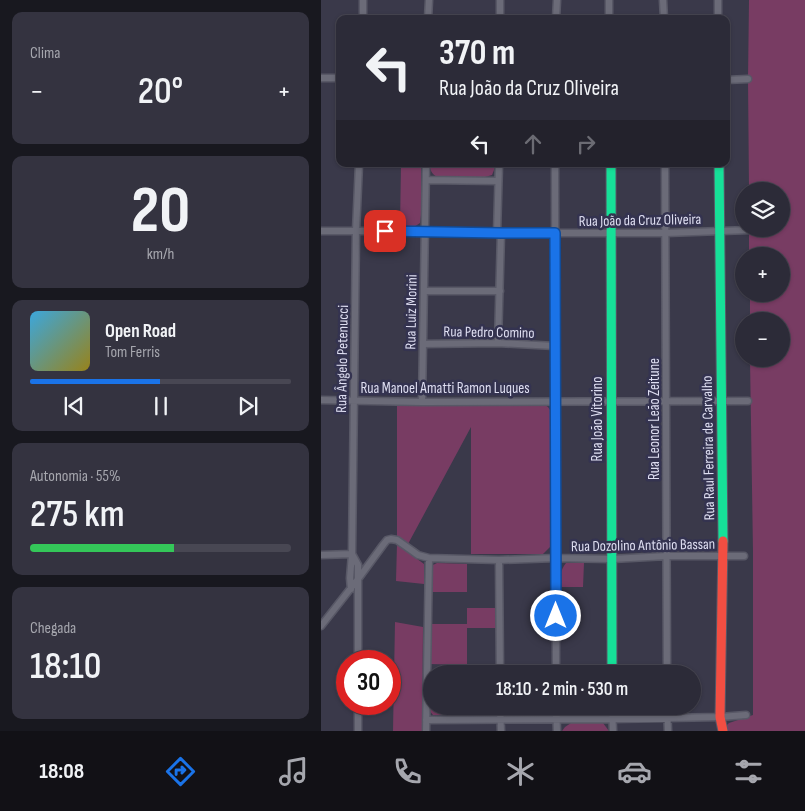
<!DOCTYPE html>
<html lang="pt">
<head>
<meta charset="utf-8">
<style>
  :root { --surface:#2c2b38; --page:#343340; --text:#f1f3f6; --muted:#a6a7ae; --line:#484753; --accent:#1a73e8 }
  body { margin:0; font-family:"Sofia Sans Condensed",sans-serif; background:var(--page); color:var(--text); height:100vh; display:flex; flex-direction:column; font-size:19px; white-space:nowrap }
  * { box-sizing:border-box; margin:0 }
  p { font-size:16px; color:var(--muted) }
  .icon { flex:none; width:28px; height:28px; fill:none; stroke:currentColor; stroke-width:2; stroke-linecap:round; stroke-linejoin:round }
  .map { position:relative; flex:1; overflow:hidden }
  .side { display:flex; flex-direction:column; gap:12px; padding:12px; background:#18181f; width:321px }
  .side>* { flex:none }
  .top-card { position:absolute; left:15px; top:15px; width:394px; height:152px; border-radius:10px; box-shadow:0 1px 4px #0004,0 0 0 1px var(--line); background:#2c2b38; color:var(--text); overflow:hidden }
  .buttons { position:absolute; left:414px; top:182px; display:grid; gap:10px }
  .buttons a { display:grid; place-items:center; width:55px; height:55px; border-radius:50%; background:var(--surface); box-shadow:0 1px 4px #0004,0 0 0 1px var(--line); font-size:25px }
  .speed { position:absolute; left:15px; top:650px; display:flex; gap:10px; font-size:25px; font-weight:700; text-align:center }
  .speed>* { display:grid; place-content:center; width:65px; height:65px; border-radius:50%; background:var(--surface); box-shadow:0 1px 4px #0004,0 0 0 1px var(--line); line-height:1 }
  .speed .limit { border:8px solid #d22; background:#fff; color:#111 }
  .pin { position:absolute; display:grid; place-items:center; width:42px; height:42px; color:#fff; margin:-21px; border-radius:10px; box-shadow:0 2px 8px #0006 }
  .me { position:absolute; width:55px; margin:-28px; rotate:0deg; stroke-linejoin:round; filter:drop-shadow(0 0 4px #0008) }
  .turn { display:flex; align-items:center; gap:18px; height:105px; padding:0 20px; font-size:22px }
  .turn .icon { width:65px; height:65px; stroke-width:2.5 }
  .turn b { display:block; font-size:35px; line-height:42px }
  .lanes { display:flex; align-items:center; height:48px; padding:0 20px; background:#0003; justify-content:center; gap:25px; direction:ltr }
  .lanes .off { opacity:.35 }
  .big { font-size:38px; font-weight:600; line-height:1.1 }
  .side .tile { flex:1; display:flex; flex-direction:column; justify-content:center; gap:8px; min-width:0; padding:0 18px; border-radius:10px; background:var(--page) }
  .side .dial { align-items:center; gap:0 }
  .dial b { font-size:65px; line-height:1 }
  .song { display:flex; align-items:center; gap:15px }
  .cover { width:60px; height:60px; border-radius:8px; background:linear-gradient(135deg,hsl(200 70% 55%),hsl(50 70% 35%)) }
  .played { height:5px; border-radius:2px; background:linear-gradient(90deg,var(--accent) 50%,var(--line) 50%) }
  .keys { display:flex; justify-content:space-around; direction:ltr }
  .heat { display:flex; justify-content:space-between; align-items:center; font-size:28px; direction:ltr }
  .charge { height:8px; border-radius:4px; background:linear-gradient(90deg,#34c759 55%,var(--line) 0) }
  .trip { position:absolute; left:102px; top:665px; width:278px; height:50px; border-radius:25px; background:var(--surface); box-shadow:0 1px 4px #0004,0 0 0 1px var(--line); font-weight:600; line-height:50px; text-align:center }
  .tabs { display:flex; height:80px; justify-content:space-around; align-items:center; background:#121116; color:var(--muted) }
  .tabs .icon { width:35px; height:35px }
  .tabs .active { color:var(--accent) }
  .tabs b { font-size:22px; color:var(--text) }
  main { display:flex; flex:1; min-height:0 }
  .map>svg:first-child { display:block }
  .green { fill:#783c63 }
  .lines { fill:none; stroke-linecap:round; stroke-linejoin:round }
  .street-casing { stroke:#585866; stroke-width:9 }
  .fast-casing { stroke:#585866; stroke-width:11 }
  .jam-casing { stroke:#585866; stroke-width:11 }
  .street { stroke:#6b6b78; stroke-width:6 }
  .fast { stroke:#16e098; stroke-width:9 }
  .jam { stroke:#f24e42; stroke-width:9 }
  .route-casing { stroke:#114b97; stroke-width:12 }
  .route { stroke:#1a73e8; stroke-width:9 }
  .labels { text-anchor:middle; stroke-width:5; stroke-linejoin:round; paint-order:stroke }
  .street-label { font-size:15px; fill:#dfdff2; stroke:#343350 }
</style>
</head>
<body>
<main>
<section class="side">
<div class="tile"><p>Clima</p>
<div class="heat"><a>−</a><b class="big">20°</b><a>+</a></div>
</div>
<div class="tile dial"><b>20</b><p>km/h</p></div>
<div class="tile">
<div class="song"><i class="cover"></i><div><b>Open Road</b><p>Tom Ferris</p></div></div>
<div class="played"></div>
<div class="keys"><svg class="icon" aria-label="previous" viewBox="0 0 24 24"><path d="M18 5L8 12l10 7zM5 5v14"/></svg><svg class="icon" aria-label="pause" viewBox="0 0 24 24"><path d="M8 5v14M16 5v14"/></svg><svg class="icon" aria-label="next" viewBox="0 0 24 24"><path d="M6 5l10 7-10 7zM19 5v14"/></svg></div>
</div>
<div class="tile"><p>Autonomia · 55%</p><b class="big">275 km</b><div class="charge"></div></div>
<div class="tile"><p>Chegada</p><b class="big">18:10</b></div>
</section>
<div class="map">
<svg width="484" height="731" viewBox="0 0 484 731">
  <rect width="100%" height="100%" fill="#3a394a"/>
  <path class="green" d="M428,0H484V731H405V726L408,723L432,715V552L429,359H460V321H429V294H460V256H428V229H460V191H428L427,79Z
    M80,164H100V215L99,223L93,227H79Z
    M109,164H174L173,170L171,175L164,177H116C110,173 109,170 109,164Z
    M76,404L224,405L227,407L229,410L230,546L222,554H150V427L87,544L76,536Z
    M76,544L103,564V584L75,581Z
    M116,563L146,564V592H110L111,568L112,565Z
    M245,563H263L262,587H239C239,578 239,570 245,563Z
    M146,608H175V628H146V665L109,664L110,624H146Z
    M74,622L102,627L101,731H72Z
    M109,691H111V706H147V715H112L108,710Z
    M250,723H282L288,731H241L244,727Z"/>
  <g class="lines">
    <g class="street-casing">
      <path id="street" d="M288,0V19
        M342,0L343,19
        M397,0V19
        M42,19V0
        M107,19L108,0
        M179,19V0
        M235,19L236,0
        M0,78H19
        M405,80L427,79
        M234,164L235,674
        M344,164L346,674
        M105,180L177,181
        M0,231H79L180,233H345L428,230
        M176,233L178,164
        M103,291H179
        M177,343L180,233
        M102,344L177,343L234,346
        M0,400L101,402L427,401
        M101,402L105,164
        M0,555L31,554L29,578L30,589
        M178,560L179,674
        M0,626L37,579L62,545L66,540L70,539L76,540L97,555L108,558L178,560L235,558L291,559L346,556H423
        M37,661V565L31,554L35,231L38,164
        M179,706L180,731
        M235,706L236,731
        M291,706L292,731
        M346,706L347,731
        M105,720L291,719L399,717L425,715
        M37,731V704
        M105,731L108,558"/>
    </g>
    <g class="fast-casing">
      <path id="fast" d="M290,164L291,674
        M398,164L402,541"/>
    </g>
    <g class="jam-casing">
      <path id="jam" d="M402,541L399,717L402,731"/>
    </g>
    <use href="#street" class="street"/>
    <use href="#fast" class="fast"/>
    <use href="#jam" class="jam"/>
  </g>
  <g class="lines">
    <g class="route-casing">
      <path id="route" d="M64,231L180,233H234L235,616"/>
    </g>
    <use href="#route" class="route"/>
  </g>
  <g class="labels">
    <g class="street-label">
      <text transform="translate(319 220) rotate(-1)" y="5">Rua João da Cruz Oliveira</text>
      <text transform="translate(90 312) rotate(-89)" y="5">Rua Luiz Morini</text>
      <text transform="translate(168 332) rotate(1)" y="5">Rua Pedro Comino</text>
      <text transform="translate(21 359) rotate(-89)" y="5">Rua Ângelo Petenucci</text>
      <text x="124" y="393">Rua Manoel Amatti Ramon Luques</text>
      <text transform="translate(276 419) rotate(-90)" y="5">Rua João Vitorino</text>
      <text transform="translate(333 419) rotate(-90)" y="5">Rua Leonor Leão Zeitune</text>
      <text transform="translate(387 448) rotate(-91)" y="5">Rua Raul Ferreira de Carvalho</text>
      <text transform="translate(322 545) rotate(-1)" y="5">Rua Dozolino Antônio Bassan</text>
    </g>
  </g>
</svg>
<div class="buttons">
<a><svg class="icon" aria-label="layers" viewBox="0 0 24 24"><path d="M12 4l9 5-9 5-9-5zM3 14l9 5 9-5"/></svg></a>
<a>+</a>
<a>−</a>
</div>
<div class="speed"><div class="limit">30</div></div>
<div class="pin" style="left:64px;top:231px;background:#d93025"><svg class="icon" aria-label="arrive" viewBox="0 0 24 24"><path d="M6 21V4h12l-3 4 3 4H6"/></svg></div>
<svg class="me" style="left:235px;top:616px" viewBox="-20 -20 40 40"><circle r="17" fill="#1a73e8" stroke="#fff" stroke-width="3"/><path d="M0-11L8 9 0 5-8 9z" fill="#fff"/></svg>
<div class="trip">18:10 · 2 min · 530 m</div>
<div class="top-card">
<div class="turn"><svg class="icon" aria-label="left" viewBox="0 0 24 24"><path d="M17 20v-9H6M10 6l-5 5 5 5"/></svg><div><b>370 m</b>Rua João da Cruz Oliveira</div></div>
<div class="lanes"><svg class="icon" aria-label="left" viewBox="0 0 24 24"><path d="M17 20v-9H6M10 6l-5 5 5 5"/></svg><svg class="icon off" aria-label="ahead" viewBox="0 0 24 24"><path d="M12 20V5M6 11l6-6 6 6"/></svg><svg class="icon off" aria-label="right" viewBox="0 0 24 24"><path d="M7 20v-9h11M14 6l5 5-5 5"/></svg></div>
</div>
</div>
</main>
<nav class="tabs">
<b>18:08</b>
<svg class="icon active" aria-label="directions" viewBox="0 0 24 24"><path d="M12 3l9 9-9 9-9-9zM9 14v-3h6M13 9l2 2-2 2"/></svg>
<svg class="icon" aria-label="music" viewBox="0 0 24 24"><path d="M9 18V5l10-2v13"/><circle cx="6" cy="18" r="3"/><circle cx="16" cy="16" r="3"/></svg>
<svg class="icon" aria-label="phone" viewBox="0 0 24 24"><path d="M5 4h4l2 5-3 2q2 4 5 5l2-3 5 2v4C11 20 4 13 5 4z"/></svg>
<svg class="icon" aria-label="climate" viewBox="0 0 24 24"><path d="M12 3v18M4 7l16 10M4 17L20 7"/></svg>
<svg class="icon" aria-label="car" viewBox="0 0 24 24"><path d="M5 17H2v-5l4-1 3-4h7l3 4 3 1v5h-3M9 17h6M6 11h13"/><circle cx="7" cy="17" r="2"/><circle cx="17" cy="17" r="2"/></svg>
<svg class="icon" aria-label="filters" viewBox="0 0 24 24"><path d="M4 7h16M4 17h16"/><circle cx="9" cy="7" r="2"/><circle cx="15" cy="17" r="2"/></svg>
</nav>
</body>
</html>
